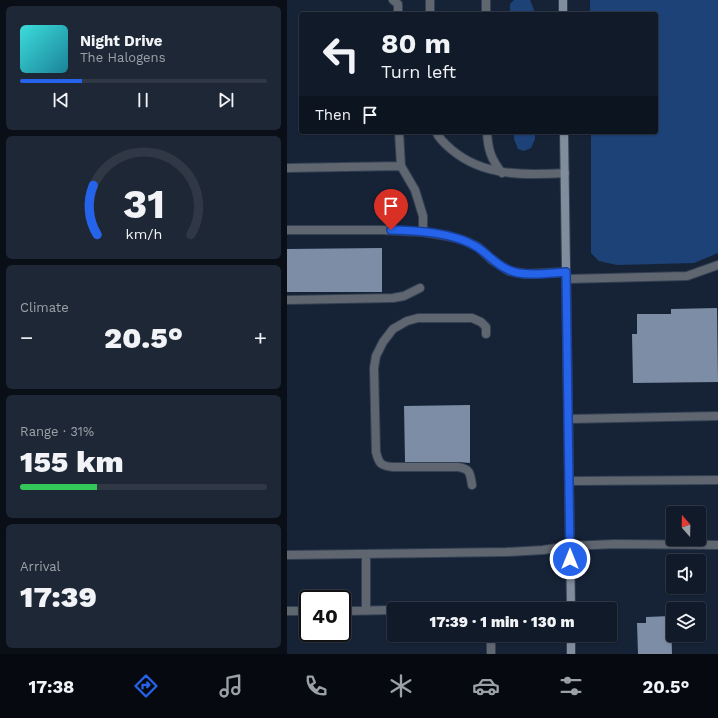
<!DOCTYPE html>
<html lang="en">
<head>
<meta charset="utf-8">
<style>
  :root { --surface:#101a29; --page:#1e2735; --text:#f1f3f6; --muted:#9ca1a8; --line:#303846; --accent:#2563eb }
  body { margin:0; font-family:"Work Sans",sans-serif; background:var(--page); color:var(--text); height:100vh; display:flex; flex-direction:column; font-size:15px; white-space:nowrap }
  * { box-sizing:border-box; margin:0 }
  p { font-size:13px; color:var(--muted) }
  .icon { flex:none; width:22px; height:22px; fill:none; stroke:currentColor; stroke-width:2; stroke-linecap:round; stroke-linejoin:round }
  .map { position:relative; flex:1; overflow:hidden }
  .side { display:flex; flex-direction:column; gap:6px; padding:6px; background:#090e17; width:287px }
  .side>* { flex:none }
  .guide { position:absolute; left:12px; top:12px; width:359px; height:122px; border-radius:4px; box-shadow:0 1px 3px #0004,0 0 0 1px var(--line); background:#101a29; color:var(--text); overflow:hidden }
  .needle { width:26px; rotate:340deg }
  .tools { position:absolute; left:379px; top:506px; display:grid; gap:8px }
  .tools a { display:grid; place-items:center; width:40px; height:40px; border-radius:4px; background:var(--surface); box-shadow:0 1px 3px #0004,0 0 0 1px var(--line); font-size:20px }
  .speed { position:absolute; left:12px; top:590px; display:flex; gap:8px; font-size:20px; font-weight:700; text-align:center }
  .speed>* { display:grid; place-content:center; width:52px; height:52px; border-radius:50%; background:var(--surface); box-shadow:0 1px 3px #0004,0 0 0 1px var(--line); line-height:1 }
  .speed .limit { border:2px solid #111; border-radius:6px; background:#fff; color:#111 }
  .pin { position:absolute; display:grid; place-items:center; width:34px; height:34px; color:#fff; margin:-41px -17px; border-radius:50% 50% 50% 0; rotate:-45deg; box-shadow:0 0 4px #0007 }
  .pin .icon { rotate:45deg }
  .me { position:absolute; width:44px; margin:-22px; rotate:0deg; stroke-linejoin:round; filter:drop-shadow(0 0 3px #0008) }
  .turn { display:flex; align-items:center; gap:14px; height:84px; padding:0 16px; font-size:18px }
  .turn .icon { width:52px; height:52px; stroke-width:2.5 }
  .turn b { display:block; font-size:28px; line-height:34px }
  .then { display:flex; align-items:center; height:38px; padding:0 16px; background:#0003; gap:8px; font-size:15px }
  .big { font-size:30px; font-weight:800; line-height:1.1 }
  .side .card { flex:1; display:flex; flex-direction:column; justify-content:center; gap:6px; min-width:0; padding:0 14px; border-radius:6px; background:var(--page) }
  .side .dial { align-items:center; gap:0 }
  .dial svg { height:104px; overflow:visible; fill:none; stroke:var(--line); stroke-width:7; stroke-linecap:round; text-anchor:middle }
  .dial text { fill:var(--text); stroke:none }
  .song { display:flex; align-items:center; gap:12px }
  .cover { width:48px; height:48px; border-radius:6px; background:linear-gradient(135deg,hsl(180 70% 55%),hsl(190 70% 35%)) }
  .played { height:4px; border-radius:2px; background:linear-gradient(90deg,var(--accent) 25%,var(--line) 25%) }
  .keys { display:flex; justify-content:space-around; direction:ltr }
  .heat { display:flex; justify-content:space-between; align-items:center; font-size:22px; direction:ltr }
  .charge { height:6px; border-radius:3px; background:linear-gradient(90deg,#34c759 31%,var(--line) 0) }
  .trip { position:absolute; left:100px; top:602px; width:230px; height:40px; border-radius:4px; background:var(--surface); box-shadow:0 1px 3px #0004,0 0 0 1px var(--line); font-weight:800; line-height:40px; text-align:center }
  .tab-bar { display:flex; height:64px; justify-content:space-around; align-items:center; background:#060a10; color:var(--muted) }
  .tab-bar .icon { width:28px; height:28px }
  .tab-bar .current { color:var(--accent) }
  .tab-bar b { font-size:18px; color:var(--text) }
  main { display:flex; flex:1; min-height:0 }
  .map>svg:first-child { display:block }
  .green { fill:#1d4277 }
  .building { fill:#7d8da5 }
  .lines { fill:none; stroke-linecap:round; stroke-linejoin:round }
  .lane-casing { stroke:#344053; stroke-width:10 }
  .street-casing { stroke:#344053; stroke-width:10 }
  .secondary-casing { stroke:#344053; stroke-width:10 }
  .lane { stroke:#5f6670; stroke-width:8 }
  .street { stroke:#5f6670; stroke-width:8 }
  .secondary { stroke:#818c9d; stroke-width:8 }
  .route-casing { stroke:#184099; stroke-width:10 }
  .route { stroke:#2563eb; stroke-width:7 }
</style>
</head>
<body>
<main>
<section class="side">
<div class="card">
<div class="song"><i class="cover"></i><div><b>Night Drive</b><p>The Halogens</p></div></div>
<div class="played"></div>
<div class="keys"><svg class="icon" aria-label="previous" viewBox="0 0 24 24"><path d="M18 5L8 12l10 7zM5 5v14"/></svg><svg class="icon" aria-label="pause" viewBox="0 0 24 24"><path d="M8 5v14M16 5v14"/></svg><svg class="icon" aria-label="next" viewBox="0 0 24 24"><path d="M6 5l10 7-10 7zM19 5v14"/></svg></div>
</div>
<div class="card dial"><svg viewBox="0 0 100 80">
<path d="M14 69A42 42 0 1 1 86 69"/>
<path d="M14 69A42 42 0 0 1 11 31" stroke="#2563eb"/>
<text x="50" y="56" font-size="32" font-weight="700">31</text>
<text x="50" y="72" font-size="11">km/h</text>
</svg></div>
<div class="card"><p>Climate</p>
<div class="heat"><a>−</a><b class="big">20.5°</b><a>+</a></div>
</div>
<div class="card"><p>Range · 31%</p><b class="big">155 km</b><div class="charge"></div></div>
<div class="card"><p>Arrival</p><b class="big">17:39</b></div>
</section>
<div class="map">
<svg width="431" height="654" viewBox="0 0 431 654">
  <rect width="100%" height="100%" fill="#162337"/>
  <path class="green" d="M227,0H243L247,10V14H223V4Z
    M303,0H431V253L407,263L330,265L312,261L304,253V132H369V14H303Z
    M227,132H248V139L244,148L237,151L231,149L227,139Z"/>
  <path class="building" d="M95,248V292H0V249Z
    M430,308L431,382L346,383L345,334H350V314H384V309Z
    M183,405V463L171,462H118L117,406Z
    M384,616L385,654H351L350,623H359V617Z"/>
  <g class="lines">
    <g class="lane-casing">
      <path id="lane" d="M106,0L111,4V14
        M143,0V14
        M199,0V14
        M112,132L114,166
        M149,132C153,140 159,145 165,150C197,177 239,175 278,173
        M200,132C201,150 204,159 215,173
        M0,168L114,166L128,190L136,216V232
        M0,230H95L136,232L160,236L176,240L191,247L205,260L222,271L239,274L279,272
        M279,279L400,276L431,265
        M0,300L106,298L117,296L133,288
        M281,419L431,416
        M282,481L431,480
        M185,485C183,474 184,469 171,467H106C94,466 92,464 89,452L87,368L89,356L96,342L106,329L120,321L131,318H185L194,322L199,327V334
        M79,554V611
        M0,555L219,552L256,550L283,546
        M0,611H21
        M55,611L107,610
        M204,635V654"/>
    </g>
    <g class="street-casing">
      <path id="street" d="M283,546L328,544L431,545"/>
    </g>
    <g class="secondary-casing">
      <path id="secondary" d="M276,0V14
        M277,132L284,609
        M284,635V654"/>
    </g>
    <use href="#lane" class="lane"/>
    <use href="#street" class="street"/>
    <use href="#secondary" class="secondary"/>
  </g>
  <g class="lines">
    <g class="route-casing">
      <path id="route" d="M104,230C131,231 166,232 190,247C201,254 209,265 222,270C236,277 263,273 279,272L283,559"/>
    </g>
    <use href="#route" class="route"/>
  </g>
</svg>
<div class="tools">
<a><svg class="needle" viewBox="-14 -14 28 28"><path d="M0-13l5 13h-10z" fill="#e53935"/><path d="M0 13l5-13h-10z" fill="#9ca1a8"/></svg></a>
<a><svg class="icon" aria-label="sound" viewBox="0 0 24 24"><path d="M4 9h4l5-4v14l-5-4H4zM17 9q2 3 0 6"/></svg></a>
<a><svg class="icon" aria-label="layers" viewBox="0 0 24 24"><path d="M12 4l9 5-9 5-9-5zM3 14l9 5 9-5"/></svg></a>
</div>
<div class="speed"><div class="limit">40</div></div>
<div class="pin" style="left:104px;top:230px;background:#d93025"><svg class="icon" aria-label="arrive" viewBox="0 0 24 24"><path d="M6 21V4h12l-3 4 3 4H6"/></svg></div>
<svg class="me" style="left:283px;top:559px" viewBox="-20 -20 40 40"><circle r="17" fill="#2563eb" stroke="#fff" stroke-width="3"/><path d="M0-11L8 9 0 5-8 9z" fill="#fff"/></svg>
<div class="trip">17:39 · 1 min · 130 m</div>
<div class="guide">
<div class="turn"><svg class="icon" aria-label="left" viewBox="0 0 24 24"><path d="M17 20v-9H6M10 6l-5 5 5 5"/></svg><div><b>80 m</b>Turn left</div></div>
<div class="then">Then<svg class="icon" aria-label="arrive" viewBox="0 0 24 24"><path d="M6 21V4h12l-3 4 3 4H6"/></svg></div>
</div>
</div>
</main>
<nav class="tab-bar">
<b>17:38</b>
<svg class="icon current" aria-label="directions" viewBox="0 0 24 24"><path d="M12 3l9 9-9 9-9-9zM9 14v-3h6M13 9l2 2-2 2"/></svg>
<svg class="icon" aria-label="music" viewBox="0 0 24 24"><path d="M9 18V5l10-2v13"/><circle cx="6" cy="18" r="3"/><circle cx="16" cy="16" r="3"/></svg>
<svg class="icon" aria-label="phone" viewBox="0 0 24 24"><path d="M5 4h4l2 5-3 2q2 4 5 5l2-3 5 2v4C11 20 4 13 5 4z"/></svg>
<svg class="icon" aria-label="climate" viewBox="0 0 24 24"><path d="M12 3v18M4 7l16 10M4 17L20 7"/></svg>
<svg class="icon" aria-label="car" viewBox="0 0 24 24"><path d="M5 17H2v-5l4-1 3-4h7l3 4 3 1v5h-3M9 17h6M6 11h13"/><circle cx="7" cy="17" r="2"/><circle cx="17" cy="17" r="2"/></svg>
<svg class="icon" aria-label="filters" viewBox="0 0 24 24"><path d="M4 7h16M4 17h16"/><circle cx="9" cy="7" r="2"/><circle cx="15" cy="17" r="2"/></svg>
<b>20.5°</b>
</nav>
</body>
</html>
